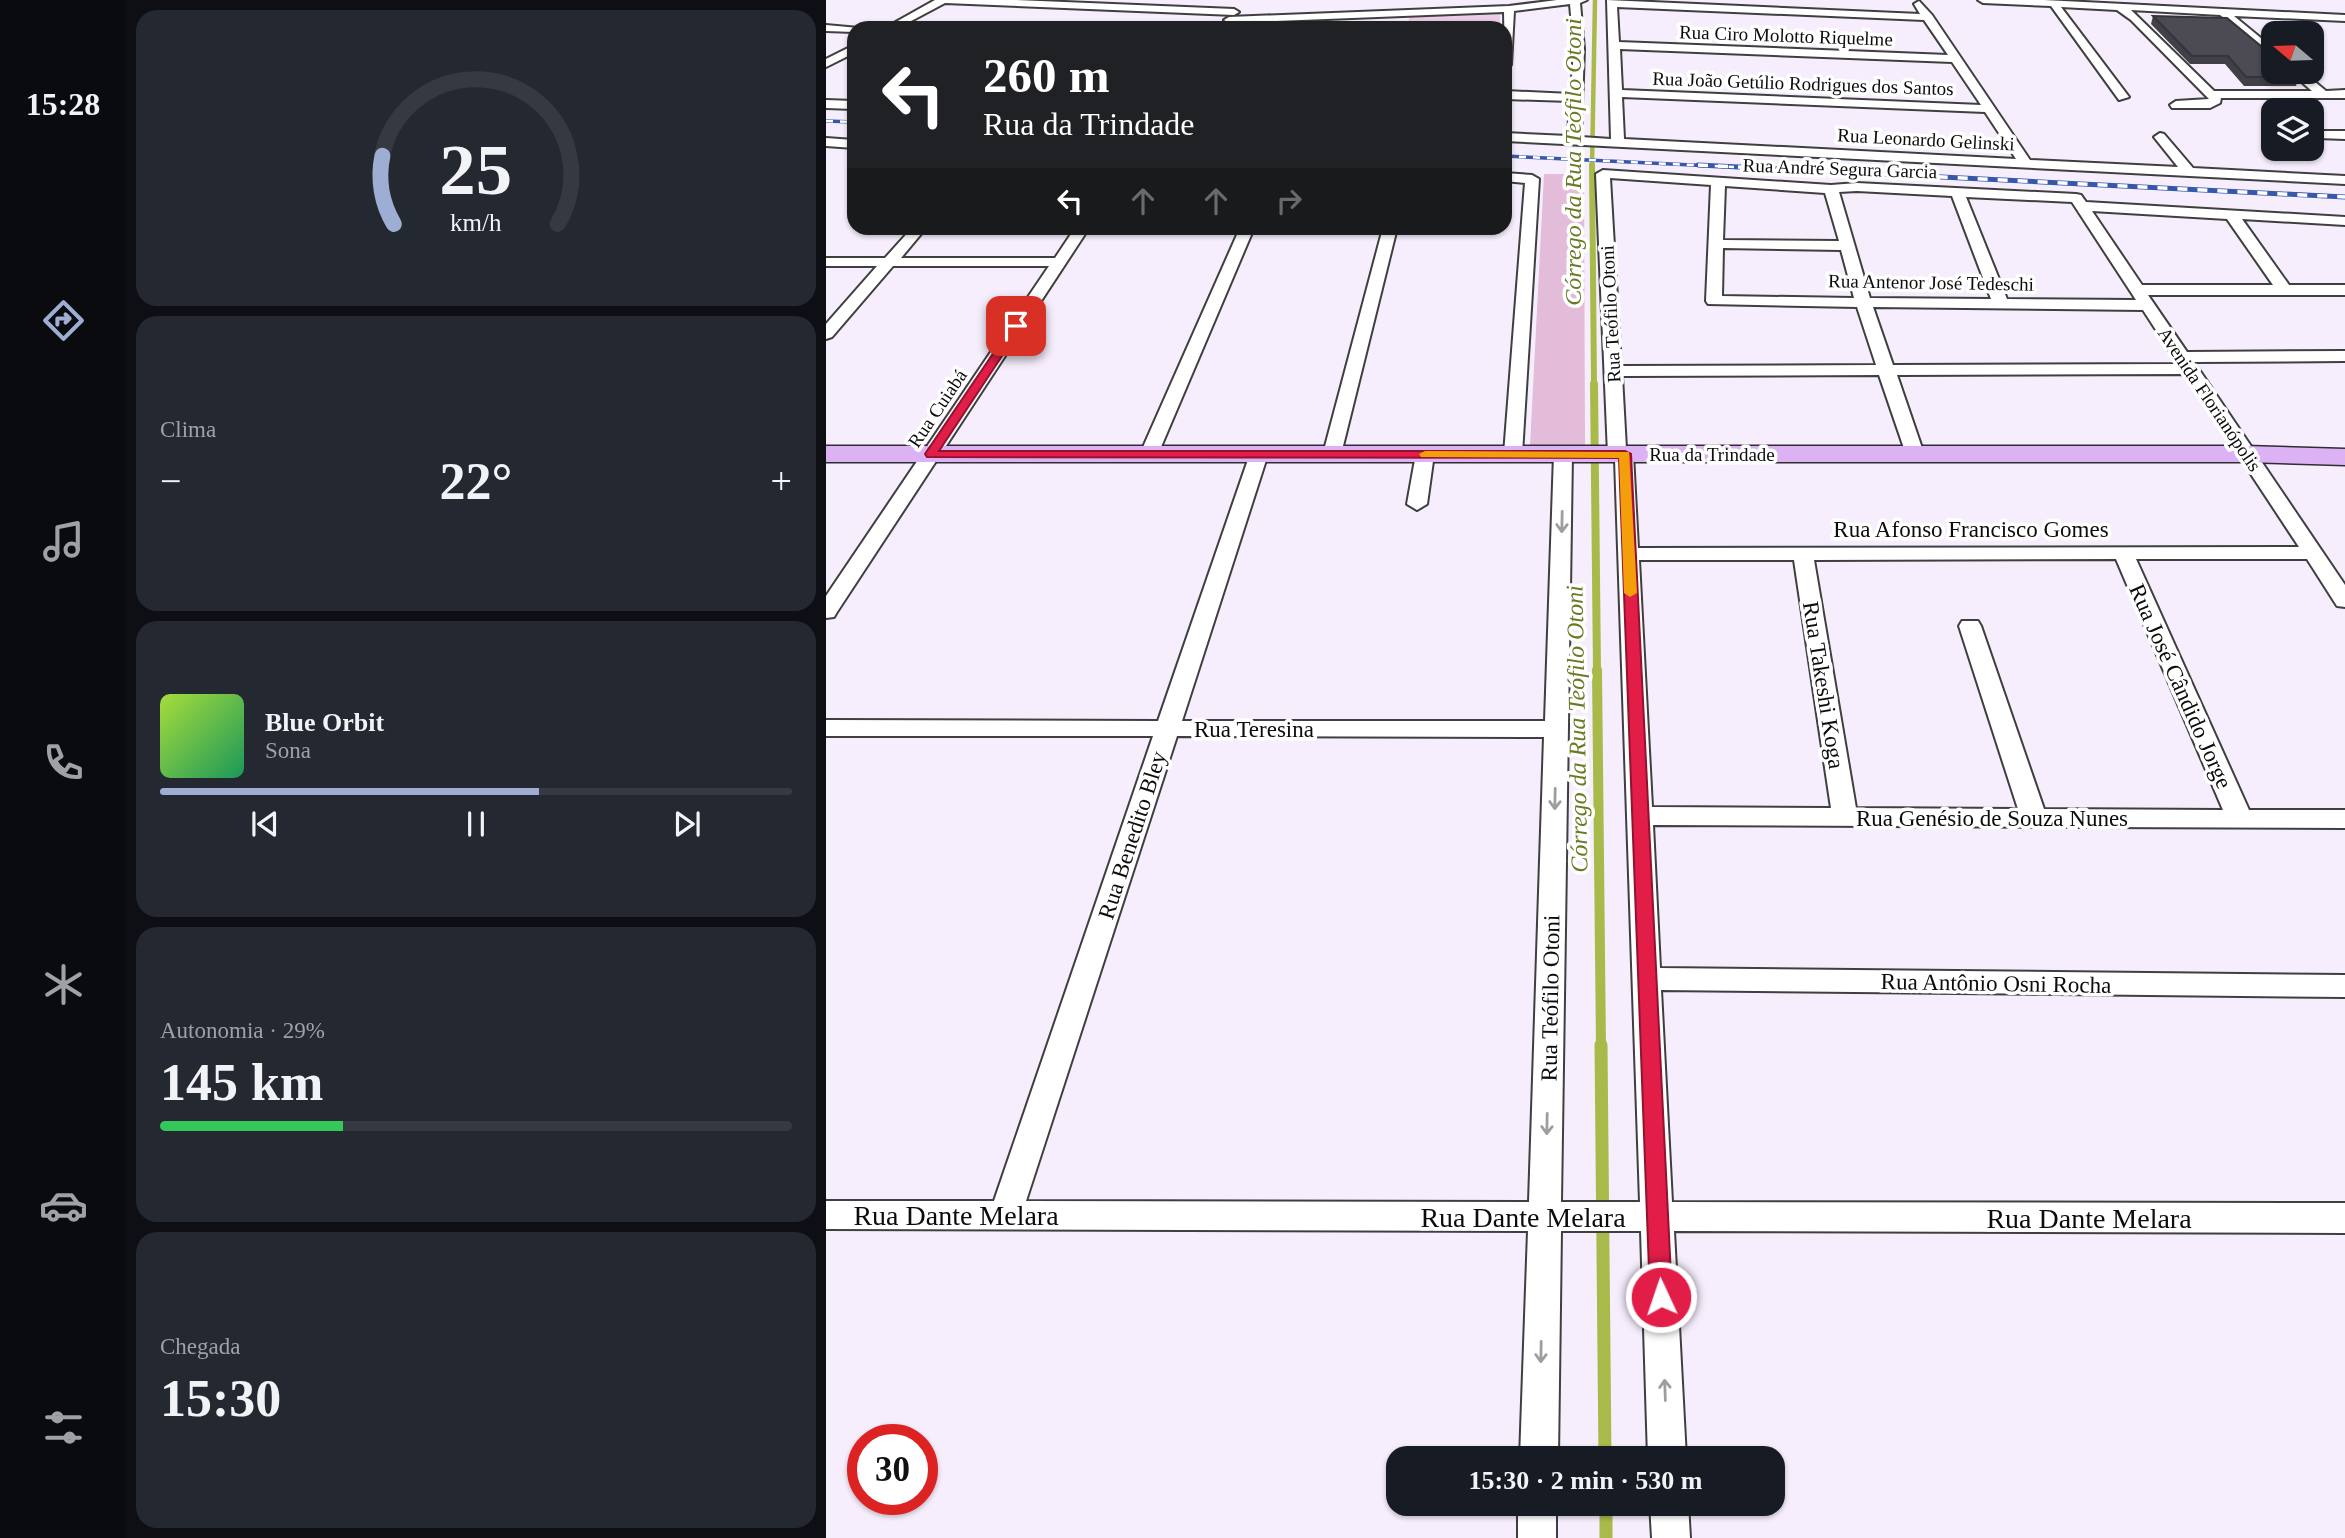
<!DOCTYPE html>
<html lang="pt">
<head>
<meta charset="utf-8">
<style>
  :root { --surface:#171b24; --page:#242831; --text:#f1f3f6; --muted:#9ea1a6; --line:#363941; --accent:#9dadd3 }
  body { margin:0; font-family:Georgia,serif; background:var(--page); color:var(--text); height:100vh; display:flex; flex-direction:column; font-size:26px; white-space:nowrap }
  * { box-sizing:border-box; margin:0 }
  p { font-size:23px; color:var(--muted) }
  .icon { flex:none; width:38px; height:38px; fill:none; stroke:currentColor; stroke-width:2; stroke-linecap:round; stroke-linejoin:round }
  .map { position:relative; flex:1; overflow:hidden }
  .details { display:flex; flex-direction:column; gap:10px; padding:10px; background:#0d0f14; width:700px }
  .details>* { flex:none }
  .guide { position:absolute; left:21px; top:21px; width:665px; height:214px; border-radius:21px; box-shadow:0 2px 5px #0004; background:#202124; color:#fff; overflow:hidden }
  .needle { width:46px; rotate:289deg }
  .buttons { position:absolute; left:1435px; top:21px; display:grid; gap:14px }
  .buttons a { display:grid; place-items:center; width:63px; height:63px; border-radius:14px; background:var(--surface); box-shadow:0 2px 5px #0004; font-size:35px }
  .speed { position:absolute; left:21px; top:1424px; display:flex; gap:14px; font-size:35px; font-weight:700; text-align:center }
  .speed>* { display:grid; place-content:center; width:91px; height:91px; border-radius:50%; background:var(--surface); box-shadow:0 2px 5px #0004; line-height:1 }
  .speed .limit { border:10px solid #d22; background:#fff; color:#111 }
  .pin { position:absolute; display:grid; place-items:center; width:60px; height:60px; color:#fff; margin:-30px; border-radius:14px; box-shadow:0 4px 10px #0006 }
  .me { position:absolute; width:77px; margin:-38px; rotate:357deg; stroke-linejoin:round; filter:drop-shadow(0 0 5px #0008) }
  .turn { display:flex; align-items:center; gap:24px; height:147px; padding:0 21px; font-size:32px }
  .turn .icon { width:91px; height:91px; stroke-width:2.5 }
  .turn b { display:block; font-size:49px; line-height:60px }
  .lanes { display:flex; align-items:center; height:66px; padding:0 21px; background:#0003; justify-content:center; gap:35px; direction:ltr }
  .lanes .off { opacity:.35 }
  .big { font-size:52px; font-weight:700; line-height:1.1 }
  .details .widget { flex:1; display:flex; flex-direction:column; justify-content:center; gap:10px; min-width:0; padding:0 24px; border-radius:21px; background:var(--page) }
  .details .dial { align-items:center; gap:0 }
  .dial svg { height:182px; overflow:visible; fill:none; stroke:var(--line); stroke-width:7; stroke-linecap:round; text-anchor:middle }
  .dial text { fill:var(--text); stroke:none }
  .song { display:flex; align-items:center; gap:21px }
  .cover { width:84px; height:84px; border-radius:10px; background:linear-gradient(135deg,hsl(80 70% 55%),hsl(150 70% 35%)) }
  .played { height:7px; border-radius:4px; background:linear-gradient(90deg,var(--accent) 60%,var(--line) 60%) }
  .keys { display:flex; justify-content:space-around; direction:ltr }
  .heat { display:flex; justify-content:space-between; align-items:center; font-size:38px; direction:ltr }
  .charge { height:10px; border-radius:5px; background:linear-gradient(90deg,#34c759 29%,var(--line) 0) }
  .trip { position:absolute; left:560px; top:1446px; width:399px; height:70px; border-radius:21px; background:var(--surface); box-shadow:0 2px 5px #0004; font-weight:700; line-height:70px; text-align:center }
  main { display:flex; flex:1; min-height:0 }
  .tabs { display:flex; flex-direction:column; width:126px; justify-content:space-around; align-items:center; background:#090b0e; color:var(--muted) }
  .tabs .icon { width:49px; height:49px }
  .tabs .active { color:var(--accent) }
  .tabs b { font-size:32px; color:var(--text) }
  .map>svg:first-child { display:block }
  .green { fill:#e2bcd9 }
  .pitch { fill:#ebcde8 }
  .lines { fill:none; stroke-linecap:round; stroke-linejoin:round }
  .stream-far4 { stroke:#a8ba4a; stroke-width:4.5 }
  .stream-far3 { stroke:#a8ba4a; stroke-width:6 }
  .stream-far2 { stroke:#a8ba4a; stroke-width:8 }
  .stream-far1 { stroke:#a8ba4a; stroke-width:10 }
  .stream { stroke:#a8ba4a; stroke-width:13 }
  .minor-casing { stroke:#3f3f3f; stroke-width:4 }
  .secondary-casing { stroke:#2e2e2e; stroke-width:3 }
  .minor { fill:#fff; fill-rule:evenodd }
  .secondary { fill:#ddb2f4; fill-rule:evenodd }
  .rail-far1-casing { stroke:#3758a9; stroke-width:3.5 }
  .rail-casing { stroke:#3758a9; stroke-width:5 }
  .rail-far1 { stroke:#fff; stroke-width:2.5; stroke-dasharray:7; stroke-linecap:butt }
  .rail { stroke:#fff; stroke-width:3.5; stroke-dasharray:10; stroke-linecap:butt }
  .wall { fill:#414047 }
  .building { fill:#4c4a53; stroke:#35343a; stroke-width:2 }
  .oneway { stroke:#9e9e9e }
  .route { fill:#e11d48; stroke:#92132f; stroke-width:2 }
  .slow { fill:#f59e0b }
  .labels { text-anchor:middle; stroke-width:7; stroke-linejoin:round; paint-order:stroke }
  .far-street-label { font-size:19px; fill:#0c0c0c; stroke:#fff }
  .street-label { font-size:23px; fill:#0c0c0c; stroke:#fff }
  .water-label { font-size:24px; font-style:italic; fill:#697a24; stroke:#fff }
  .near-street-label { font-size:28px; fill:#0c0c0c; stroke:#fff }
</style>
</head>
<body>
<main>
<nav class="tabs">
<b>15:28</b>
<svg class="icon active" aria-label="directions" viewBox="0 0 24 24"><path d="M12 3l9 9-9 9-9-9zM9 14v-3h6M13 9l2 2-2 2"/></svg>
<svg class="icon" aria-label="music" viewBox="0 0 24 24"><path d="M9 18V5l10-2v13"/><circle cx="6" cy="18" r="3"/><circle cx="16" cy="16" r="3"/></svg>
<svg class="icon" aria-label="phone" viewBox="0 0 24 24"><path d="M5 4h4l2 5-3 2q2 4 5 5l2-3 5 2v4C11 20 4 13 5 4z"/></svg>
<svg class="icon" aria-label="climate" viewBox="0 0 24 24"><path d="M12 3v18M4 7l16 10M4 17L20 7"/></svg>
<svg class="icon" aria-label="car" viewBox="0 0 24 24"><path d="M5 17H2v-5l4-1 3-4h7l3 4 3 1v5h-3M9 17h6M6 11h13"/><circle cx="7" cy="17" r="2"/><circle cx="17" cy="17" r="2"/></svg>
<svg class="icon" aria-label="filters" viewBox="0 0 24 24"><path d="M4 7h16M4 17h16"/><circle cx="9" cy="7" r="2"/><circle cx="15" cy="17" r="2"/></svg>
</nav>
<section class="details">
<div class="widget dial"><svg viewBox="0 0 100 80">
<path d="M14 69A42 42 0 1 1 86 69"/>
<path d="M14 69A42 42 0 0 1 9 39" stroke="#9dadd3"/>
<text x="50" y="56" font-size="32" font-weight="700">25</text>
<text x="50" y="72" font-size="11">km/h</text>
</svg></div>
<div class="widget"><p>Clima</p>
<div class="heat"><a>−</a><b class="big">22°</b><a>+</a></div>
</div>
<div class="widget">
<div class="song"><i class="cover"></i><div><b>Blue Orbit</b><p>Sona</p></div></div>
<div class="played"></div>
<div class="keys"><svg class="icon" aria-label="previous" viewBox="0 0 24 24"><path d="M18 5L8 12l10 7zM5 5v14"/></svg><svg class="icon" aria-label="pause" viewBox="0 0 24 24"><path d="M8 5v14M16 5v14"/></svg><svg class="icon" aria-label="next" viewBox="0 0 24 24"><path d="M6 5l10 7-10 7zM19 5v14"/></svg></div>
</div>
<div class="widget"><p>Autonomia · 29%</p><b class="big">145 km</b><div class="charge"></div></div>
<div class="widget"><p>Chegada</p><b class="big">15:30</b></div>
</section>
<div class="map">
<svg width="1519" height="1538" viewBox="0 0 1519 1538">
  <rect width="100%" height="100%" fill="#f6eefd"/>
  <path class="green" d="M718,174H758L759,446H704Z"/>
  <path class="pitch" d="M674,12V28H581L584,13Z"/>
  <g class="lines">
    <path class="stream-far4" d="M766,167L769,0"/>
    <path class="stream-far3" d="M766,165L768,385"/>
    <path class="stream-far2" d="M768,384L771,671"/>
    <path class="stream-far1" d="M771,670L775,1047"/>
    <path class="stream" d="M775,1045L779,1458
      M780,1503V1538"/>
    <g class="minor-casing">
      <path id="minor" d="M109,0H190L408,9L413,12L408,15L119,3L72,28H59Z
        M731,0H761L754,3L758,49L755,137L785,139L781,0L1094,14L1088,4L1093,1L1106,15L1204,160L1352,167L1328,137L1334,133L1338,134L1367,168L1519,176V184L679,141V133L742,136L744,101L679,99V91L745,94L748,49L744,4L688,11L685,65L679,68L678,12L403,23L398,20L403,17L683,6ZM791,7L1098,20L1122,55L793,42ZM794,49L1126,62L1155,105L796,90ZM796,97L1159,112L1190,159L798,139Z
        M1152,0H1218L1519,15V21L1408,16L1447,48V56L1394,15L1305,10L1388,91H1486L1464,72H1477L1500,91L1519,90V98H1395L1394,103L1384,108H1346L1344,105L1350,101L1383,99L1305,20L1291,10L1235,7L1303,97L1293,100L1225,6L1157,3Z
        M0,25L33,28H28V32L0,31Z
        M28,45V53L0,67V59Z
        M0,100L28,101V109L0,108Z
        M1495,131H1519V139L1491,138L1489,135Z
        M0,138L28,140V148L0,146Z
        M777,170L1005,185L1031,183L1250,194L1255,195L1260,202L1519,217V225L1416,219L1463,285H1519V295H1322L1361,352L1519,351V361L1368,362L1519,585V607L1511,606L1481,559H1310L1423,810H1519V828L827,825L834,968L1519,975V997L835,990L846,1202L1519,1203V1233L848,1231L860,1458H822L815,1231H735L732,1458H694L702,1231L0,1229V1201H168L327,736H0V720L332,721L424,454L433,448L442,454L356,721H719L728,454L737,448L746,454L735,1202H814L789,459L782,454L770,174ZM784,178L885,185L880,301L882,304L1031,307L1050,365L795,366ZM899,186L999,193L1013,241L897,240ZM1031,191L1126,196L1165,299L1044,298L1013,192ZM1140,197L1246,202L1310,300L1181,299ZM1266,211L1401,219L1447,285H1316ZM897,248L1015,250L1028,298L896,296ZM1047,307L1317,310L1352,364L1067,365ZM1359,374L1473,547L812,548L807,454L800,449L796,376L1053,375L1080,454L1089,460L1098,454L1071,375ZM1290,559L1397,810L1218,809L1155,626L1152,621H1136L1133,626L1192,809L1030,808L988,560ZM813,560H968L1005,808L826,807ZM351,736L718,737L703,1202L200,1201Z
        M679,173L706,175L713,179L696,454L687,460L678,454L699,183L679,181Z
        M86,228H100L75,258H229L249,228H263L11,612L8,617L0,618V596L223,266H67L6,337L0,339V324L51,266H0V258H59Z
        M414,228H428L332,454L323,460L316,458L314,454Z
        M557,228H571L515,454L506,460L497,454Z
        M599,448L608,454L601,504L591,510L581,504L590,454Z
        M692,1503H730V1538H692Z
        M824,1503H862L864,1538H826Z"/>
    </g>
    <g class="secondary-casing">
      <path id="secondary" d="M0,446H1420L1519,449V465L1420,462H0Z"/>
    </g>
    <use href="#minor" class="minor"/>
    <use href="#secondary" class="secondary"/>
    <g class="rail-far1-casing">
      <path id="rail-far1" d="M0,121L28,122
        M679,156L908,167"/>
    </g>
    <g class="rail-casing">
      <path id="rail" d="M872,165L1519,197"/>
    </g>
    <use href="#rail-far1" class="rail-far1"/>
    <use href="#rail" class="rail"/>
  </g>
  <path class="wall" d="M1327,16L1473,77L1470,86H1418L1399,64H1364L1325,24Z"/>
  <path class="building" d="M1327,16L1401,18L1447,56V72H1466L1473,77H1420L1402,56H1366Z"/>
  <defs><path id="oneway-shaft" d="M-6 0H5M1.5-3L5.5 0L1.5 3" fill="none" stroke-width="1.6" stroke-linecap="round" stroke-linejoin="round" transform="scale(1.75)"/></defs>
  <g class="oneway">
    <use href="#oneway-shaft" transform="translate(736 522) rotate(91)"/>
    <use href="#oneway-shaft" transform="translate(729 799) rotate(91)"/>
    <use href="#oneway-shaft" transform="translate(721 1124) rotate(91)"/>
    <use href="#oneway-shaft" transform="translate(715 1352) rotate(91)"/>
    <use href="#oneway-shaft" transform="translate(839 1390) rotate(-92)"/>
  </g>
  <path class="route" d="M190,323L196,326L113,451H799L805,454L846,1297L843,1304L835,1307L827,1304L824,1297L793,458L101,457L99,454L187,324Z"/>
  <path class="slow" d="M599,451L803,452L811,593L804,597L798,593L793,458L595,457L593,454Z"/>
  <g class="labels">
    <g class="far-street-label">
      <text transform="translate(960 35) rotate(2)" y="7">Rua Ciro Molotto Riquelme</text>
      <text transform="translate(977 83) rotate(2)" y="7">Rua João Getúlio Rodrigues dos Santos</text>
      <text transform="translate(1100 139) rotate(3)" y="7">Rua Leonardo Gelinski</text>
      <text transform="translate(1014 168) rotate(2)" y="7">Rua André Segura Garcia</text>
      <text transform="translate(1105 282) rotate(1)" y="7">Rua Antenor José Tedeschi</text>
      <text transform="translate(784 314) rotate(-93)" y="7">Rua Teófilo Otoni</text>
      <text transform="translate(1384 399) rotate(56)" y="7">Avenida Florianópolis</text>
      <text transform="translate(111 408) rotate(-56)" y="7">Rua Cuiabá</text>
      <text x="886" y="461">Rua da Trindade</text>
    </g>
    <g class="street-label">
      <text x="1145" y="537">Rua Afonso Francisco Gomes</text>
      <text transform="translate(998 685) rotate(81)" y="8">Rua Takeshi Koga</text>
      <text transform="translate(1355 686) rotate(66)" y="8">Rua José Cândido Jorge</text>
      <text x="428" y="737">Rua Teresina</text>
      <text x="1166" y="826">Rua Genésio de Souza Nunes</text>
      <text transform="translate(306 835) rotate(-72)" y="8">Rua Benedito Bley</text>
      <text transform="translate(1170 983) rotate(1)" y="8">Rua Antônio Osni Rocha</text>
      <text transform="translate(724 998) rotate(-89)" y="8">Rua Teófilo Otoni</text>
    </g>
    <g class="water-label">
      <text transform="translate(747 162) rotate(-90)" y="8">Córrego da Rua Teófilo Otoni</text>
      <text transform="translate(751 729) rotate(-91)" y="8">Córrego da Rua Teófilo Otoni</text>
    </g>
    <g class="near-street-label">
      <text x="130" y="1225">Rua Dante Melara</text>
      <text x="697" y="1227">Rua Dante Melara</text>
      <text x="1263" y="1228">Rua Dante Melara</text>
    </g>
  </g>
</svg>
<div class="buttons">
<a><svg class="needle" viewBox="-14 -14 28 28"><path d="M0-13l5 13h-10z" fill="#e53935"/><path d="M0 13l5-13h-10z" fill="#9ea1a6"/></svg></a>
<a><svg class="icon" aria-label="layers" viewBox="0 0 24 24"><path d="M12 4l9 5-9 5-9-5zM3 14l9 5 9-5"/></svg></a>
</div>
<div class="speed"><div class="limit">30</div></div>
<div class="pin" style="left:190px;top:326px;background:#d93025"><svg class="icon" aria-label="arrive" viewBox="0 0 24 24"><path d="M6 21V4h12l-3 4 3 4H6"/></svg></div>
<svg class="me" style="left:835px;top:1297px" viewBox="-20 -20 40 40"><circle r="17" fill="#e11d48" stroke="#fff" stroke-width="3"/><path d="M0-11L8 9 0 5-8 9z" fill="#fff"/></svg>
<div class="trip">15:30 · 2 min · 530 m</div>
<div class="guide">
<div class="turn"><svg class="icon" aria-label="left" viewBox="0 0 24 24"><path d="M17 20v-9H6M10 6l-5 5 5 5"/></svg><div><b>260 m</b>Rua da Trindade</div></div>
<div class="lanes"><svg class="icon" aria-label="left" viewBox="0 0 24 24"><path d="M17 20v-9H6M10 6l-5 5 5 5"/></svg><svg class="icon off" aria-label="ahead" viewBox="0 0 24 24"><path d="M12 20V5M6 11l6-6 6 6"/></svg><svg class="icon off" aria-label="ahead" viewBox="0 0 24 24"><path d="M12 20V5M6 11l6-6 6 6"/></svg><svg class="icon off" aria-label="right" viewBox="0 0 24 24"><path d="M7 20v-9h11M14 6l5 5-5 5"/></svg></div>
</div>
</div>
</main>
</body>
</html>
